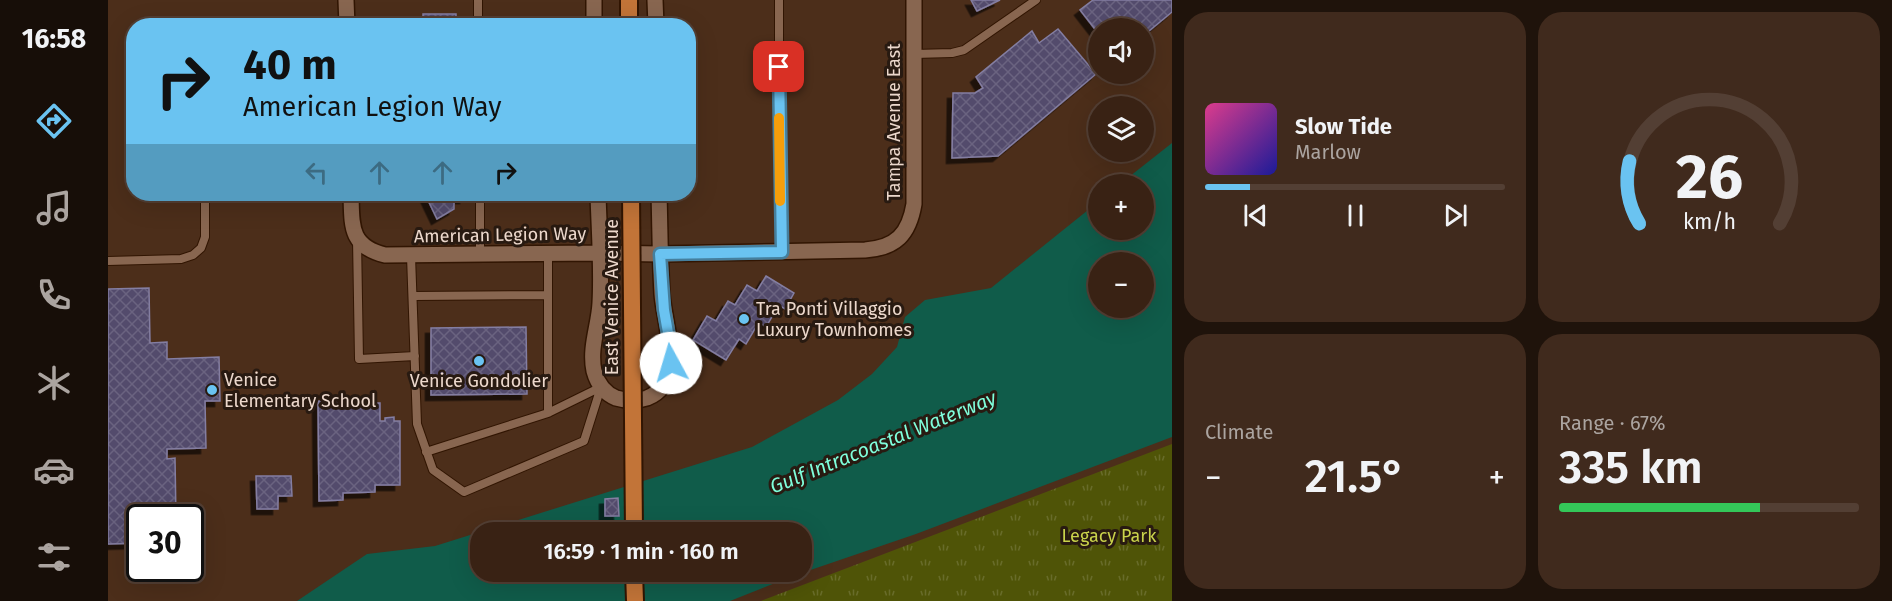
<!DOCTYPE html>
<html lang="en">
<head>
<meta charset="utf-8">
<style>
  :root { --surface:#392214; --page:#402a1d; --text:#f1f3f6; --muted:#aba4a0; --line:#533f34; --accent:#6ac3f1 }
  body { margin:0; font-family:"Fira Sans",sans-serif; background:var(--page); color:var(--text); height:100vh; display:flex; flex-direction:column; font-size:22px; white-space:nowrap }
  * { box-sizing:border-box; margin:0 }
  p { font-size:20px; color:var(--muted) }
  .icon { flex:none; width:33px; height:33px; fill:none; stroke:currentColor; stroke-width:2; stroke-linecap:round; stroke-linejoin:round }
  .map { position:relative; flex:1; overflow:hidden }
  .panel { display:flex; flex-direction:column; gap:12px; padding:12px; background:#1f130b; width:720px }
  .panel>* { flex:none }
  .hud { position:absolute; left:18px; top:18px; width:570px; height:183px; border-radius:24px; box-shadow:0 6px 24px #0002,0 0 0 2px var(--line); background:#6ac3f1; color:#111; overflow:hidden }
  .tools { position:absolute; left:980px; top:18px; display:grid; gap:12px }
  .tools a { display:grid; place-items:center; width:66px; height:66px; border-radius:50%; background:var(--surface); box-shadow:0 6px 24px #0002,0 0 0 2px var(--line); font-size:30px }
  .speed { position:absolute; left:18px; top:504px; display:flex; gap:12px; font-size:30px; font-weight:700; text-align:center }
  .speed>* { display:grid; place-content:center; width:78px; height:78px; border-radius:50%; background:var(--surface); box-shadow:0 6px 24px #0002,0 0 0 2px var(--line); line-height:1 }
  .speed .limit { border:3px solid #111; border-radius:9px; background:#fff; color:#111 }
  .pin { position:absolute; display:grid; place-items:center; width:51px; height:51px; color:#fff; margin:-26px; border-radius:12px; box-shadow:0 3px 9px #0006 }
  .me { position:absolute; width:66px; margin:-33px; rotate:354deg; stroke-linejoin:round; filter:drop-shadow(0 0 4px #0008) }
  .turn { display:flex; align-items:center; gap:21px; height:126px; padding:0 18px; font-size:27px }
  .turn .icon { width:78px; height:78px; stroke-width:2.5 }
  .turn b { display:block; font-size:42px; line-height:51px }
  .lanes { display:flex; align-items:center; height:57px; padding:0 18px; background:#0003; justify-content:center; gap:30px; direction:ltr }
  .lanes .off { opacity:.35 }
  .big { font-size:45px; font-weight:600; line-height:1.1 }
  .panel .card { flex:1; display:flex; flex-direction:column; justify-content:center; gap:9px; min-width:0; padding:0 21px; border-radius:24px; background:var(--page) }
  .panel .dial { align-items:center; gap:0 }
  .dial svg { height:156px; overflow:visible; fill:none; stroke:var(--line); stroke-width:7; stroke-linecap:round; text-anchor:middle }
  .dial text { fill:var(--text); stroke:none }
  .song { display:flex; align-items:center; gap:18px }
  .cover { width:72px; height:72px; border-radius:9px; background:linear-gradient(135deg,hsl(330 70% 55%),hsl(240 70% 35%)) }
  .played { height:6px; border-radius:3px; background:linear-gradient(90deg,var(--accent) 15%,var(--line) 15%) }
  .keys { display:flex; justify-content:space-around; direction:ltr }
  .heat { display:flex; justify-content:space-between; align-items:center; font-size:33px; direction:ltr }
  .charge { height:9px; border-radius:4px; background:linear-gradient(90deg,#34c759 67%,var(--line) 0) }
  .panel .tiles { flex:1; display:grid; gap:12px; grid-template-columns:repeat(2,1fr) }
  .trip { position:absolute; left:362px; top:522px; width:342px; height:60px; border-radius:24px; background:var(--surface); box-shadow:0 6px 24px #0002,0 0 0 2px var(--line); font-weight:600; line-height:60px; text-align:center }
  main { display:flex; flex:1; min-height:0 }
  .menu { display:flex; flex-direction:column; width:108px; justify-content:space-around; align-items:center; background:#170e08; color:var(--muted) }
  .menu .icon { width:42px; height:42px }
  .menu .on { color:var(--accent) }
  .menu b { font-size:27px; color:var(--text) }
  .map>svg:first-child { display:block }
  .park { fill:url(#park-tufts) }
  .water { fill:#105c4a; fill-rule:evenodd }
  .building { fill:url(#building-cross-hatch); stroke:#847ea2; stroke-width:1.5; filter:url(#shadow) }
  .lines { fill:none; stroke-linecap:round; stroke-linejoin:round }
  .service-casing { stroke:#311502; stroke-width:10 }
  .minor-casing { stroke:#311502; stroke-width:18 }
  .primary-casing { stroke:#311502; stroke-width:20 }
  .service { stroke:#886650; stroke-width:8 }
  .minor { stroke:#886650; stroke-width:15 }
  .primary { stroke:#c27438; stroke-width:16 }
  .primary-bridge-casing { stroke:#311502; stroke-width:20; stroke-linecap:butt }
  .primary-bridge { stroke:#c27438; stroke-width:16 }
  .route-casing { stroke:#457f9d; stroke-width:15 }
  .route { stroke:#6ac3f1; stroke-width:10 }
  .slow { stroke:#f59e0b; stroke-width:10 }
  .poi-dot { fill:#6ac3f1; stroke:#281a11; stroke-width:2 }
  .labels { text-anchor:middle; stroke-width:6; stroke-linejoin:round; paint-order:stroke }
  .street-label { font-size:18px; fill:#ecd8cc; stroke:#281a11 }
  .poi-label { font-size:18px; fill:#ecd8cc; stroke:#281a11; text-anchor:start }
  .park-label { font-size:18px; fill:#c9d24b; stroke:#281a11 }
  .water-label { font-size:20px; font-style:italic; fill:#7ffedb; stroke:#281a11 }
</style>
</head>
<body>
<main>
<nav class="menu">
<b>16:58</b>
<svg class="icon on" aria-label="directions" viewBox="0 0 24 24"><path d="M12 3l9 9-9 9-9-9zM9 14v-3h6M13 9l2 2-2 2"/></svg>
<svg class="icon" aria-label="music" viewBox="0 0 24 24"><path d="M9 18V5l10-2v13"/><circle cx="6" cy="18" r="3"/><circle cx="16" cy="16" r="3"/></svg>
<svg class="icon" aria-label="phone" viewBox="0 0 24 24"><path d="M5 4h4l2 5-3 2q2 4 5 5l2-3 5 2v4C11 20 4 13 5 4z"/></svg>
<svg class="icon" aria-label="climate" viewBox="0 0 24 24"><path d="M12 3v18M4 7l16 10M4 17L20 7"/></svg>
<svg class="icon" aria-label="car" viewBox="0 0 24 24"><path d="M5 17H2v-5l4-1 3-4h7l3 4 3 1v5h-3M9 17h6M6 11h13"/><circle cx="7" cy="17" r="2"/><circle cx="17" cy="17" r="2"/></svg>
<svg class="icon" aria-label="filters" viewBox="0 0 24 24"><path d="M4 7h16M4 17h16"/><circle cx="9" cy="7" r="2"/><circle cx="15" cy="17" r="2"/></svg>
</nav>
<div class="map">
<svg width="1064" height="601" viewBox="0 0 1064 601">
  <defs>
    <pattern id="park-tufts" width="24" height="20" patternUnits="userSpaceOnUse" patternTransform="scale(1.5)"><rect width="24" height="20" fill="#4f5407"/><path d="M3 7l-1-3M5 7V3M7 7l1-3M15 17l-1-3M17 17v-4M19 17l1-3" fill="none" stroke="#686c2a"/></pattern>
    <pattern id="building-cross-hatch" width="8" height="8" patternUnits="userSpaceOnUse" patternTransform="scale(1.5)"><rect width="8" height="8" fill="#524b6c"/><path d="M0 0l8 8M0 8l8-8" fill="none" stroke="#6b6480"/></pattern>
    <filter id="shadow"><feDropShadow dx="-5.5" dy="5.5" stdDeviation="0" flood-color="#0009"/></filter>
  </defs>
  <rect width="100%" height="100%" fill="#4c2e1a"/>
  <path class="park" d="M1064,444V601H653Z"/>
  <path class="water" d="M1064,143V437L808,534L682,577L622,601H189L259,554L327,546L644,447L730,400L764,374L789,347L797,317L817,300L883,288L990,202V230H1035V184H1012ZM990,262H1035V308H990ZM372,532H693V572H372Z"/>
  <path class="building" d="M863,0H892L869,11Z
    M985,0H1064V12L1035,36V28H990V33L972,10Z
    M315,14H348V26H315Z
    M950,29L988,74L890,156L844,158L845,93H867L875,88L868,77L924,31L931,43Z
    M317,194H357V198H346V209L329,219Z
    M658,276L686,293L677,309L671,305L658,327L651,322L638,344L631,339L618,360L585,340L599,316L608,321L620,301L627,305L639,285L649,291Z
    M41,288L42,343L59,342V359L111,357L112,401H97L98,448L59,449V459L67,458L68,518H32V543L0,544V289Z
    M418,327L419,394L323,395V328Z
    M267,400V403H272V421H277V418L286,417V421H292V485H267V492L235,493V500L211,501L210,401Z
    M148,476H183L184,496H170V509H149Z
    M510,498L511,516H497V499Z"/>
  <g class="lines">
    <g class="service-casing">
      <path id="service" d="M370,0V26
        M671,0V155L674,252
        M806,54L844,53L856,50L928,0
        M372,194V255
        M372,197H439L449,195V194
        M249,239L251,359L307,356
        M440,254V413L493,387
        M303,256L309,424L325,470L356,492L476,441L493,387
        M0,261L73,259L85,255L93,248L97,237V194
        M305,296L440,295
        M318,452L440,413"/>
    </g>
    <g class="minor-casing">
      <path id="minor" d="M238,0L239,26
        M486,0V26
        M547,0L548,26
        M243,194C244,225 241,246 277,255L492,253L552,254L757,250C788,248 801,234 806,204V0
        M490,194C491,230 494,267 492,303C491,325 481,348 486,371C489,382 496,393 508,398C518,401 530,401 539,398C579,382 556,324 554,294C552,260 552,227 551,194"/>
    </g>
    <g class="primary-casing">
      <path id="primary" d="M521,0V26
        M526,572L527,601"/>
    </g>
    <use href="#service" class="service"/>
    <use href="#minor" class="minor"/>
    <use href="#primary" class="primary"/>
    <g class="primary-bridge-casing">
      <path id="primary-bridge" d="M523,194L526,532"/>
    </g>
    <use href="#primary-bridge" class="primary-bridge"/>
  </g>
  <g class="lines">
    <g class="route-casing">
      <path id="route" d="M563,363L562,344L556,310L552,254L674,252L671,67"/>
    </g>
    <use href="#route" class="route"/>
    <path class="slow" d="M671,118L672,201"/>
  </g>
  <g class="poi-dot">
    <circle cx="636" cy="319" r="6"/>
    <circle cx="371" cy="361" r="6"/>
    <circle cx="104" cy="390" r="6"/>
  </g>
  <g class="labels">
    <g class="street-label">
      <text transform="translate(786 122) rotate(-90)" y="6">Tampa Avenue East</text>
      <text transform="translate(392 235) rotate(-1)" y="6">American Legion Way</text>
      <text transform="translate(504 297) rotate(-90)" y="6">East Venice Avenue</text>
    </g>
    <g class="poi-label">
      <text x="648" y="315">Tra Ponti Villaggio<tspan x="648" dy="21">Luxury Townhomes</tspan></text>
      <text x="116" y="386">Venice<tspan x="116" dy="21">Elementary School</tspan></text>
      <text x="371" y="387" text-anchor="middle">Venice Gondolier</text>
    </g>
    <g class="park-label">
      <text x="1001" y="542">Legacy Park</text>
    </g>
    <g class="water-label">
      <text transform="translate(775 442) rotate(-22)" y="7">Gulf Intracoastal Waterway</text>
    </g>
  </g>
</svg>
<div class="tools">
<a><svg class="icon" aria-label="sound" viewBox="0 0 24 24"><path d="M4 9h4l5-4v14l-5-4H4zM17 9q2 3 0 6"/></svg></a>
<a><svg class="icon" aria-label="layers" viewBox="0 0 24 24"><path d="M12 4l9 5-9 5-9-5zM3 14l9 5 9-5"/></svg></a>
<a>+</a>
<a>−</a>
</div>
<div class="speed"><div class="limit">30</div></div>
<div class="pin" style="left:671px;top:67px;background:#d93025"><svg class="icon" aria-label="arrive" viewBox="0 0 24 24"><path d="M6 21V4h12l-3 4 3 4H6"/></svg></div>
<svg class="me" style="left:563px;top:363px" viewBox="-20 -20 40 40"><circle r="19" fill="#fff"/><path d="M0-13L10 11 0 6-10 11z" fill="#6ac3f1"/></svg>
<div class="trip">16:59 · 1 min · 160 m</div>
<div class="hud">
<div class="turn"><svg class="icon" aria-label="right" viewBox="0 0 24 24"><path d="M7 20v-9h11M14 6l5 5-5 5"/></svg><div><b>40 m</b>American Legion Way</div></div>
<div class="lanes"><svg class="icon off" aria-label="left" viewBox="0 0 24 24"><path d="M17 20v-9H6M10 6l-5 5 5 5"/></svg><svg class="icon off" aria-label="ahead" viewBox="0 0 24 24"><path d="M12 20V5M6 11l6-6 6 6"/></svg><svg class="icon off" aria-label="ahead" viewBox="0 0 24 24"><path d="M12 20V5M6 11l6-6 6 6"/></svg><svg class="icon" aria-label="right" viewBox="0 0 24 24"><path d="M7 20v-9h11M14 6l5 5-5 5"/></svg></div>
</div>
</div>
<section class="panel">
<div class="tiles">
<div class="card">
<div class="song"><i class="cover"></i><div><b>Slow Tide</b><p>Marlow</p></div></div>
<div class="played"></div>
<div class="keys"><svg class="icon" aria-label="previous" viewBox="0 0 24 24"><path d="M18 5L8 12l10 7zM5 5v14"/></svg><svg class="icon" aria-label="pause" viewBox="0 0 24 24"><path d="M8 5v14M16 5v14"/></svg><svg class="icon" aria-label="next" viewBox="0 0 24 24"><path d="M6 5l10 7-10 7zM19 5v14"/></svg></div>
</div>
<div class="card dial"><svg viewBox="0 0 100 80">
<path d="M14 69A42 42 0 1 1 86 69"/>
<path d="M14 69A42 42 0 0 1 9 37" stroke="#6ac3f1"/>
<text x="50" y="56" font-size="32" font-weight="700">26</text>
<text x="50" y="72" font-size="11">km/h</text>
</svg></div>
<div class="card"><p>Climate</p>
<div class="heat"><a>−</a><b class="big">21.5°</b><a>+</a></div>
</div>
<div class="card"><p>Range · 67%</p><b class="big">335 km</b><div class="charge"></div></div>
</div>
</section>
</main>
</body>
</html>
